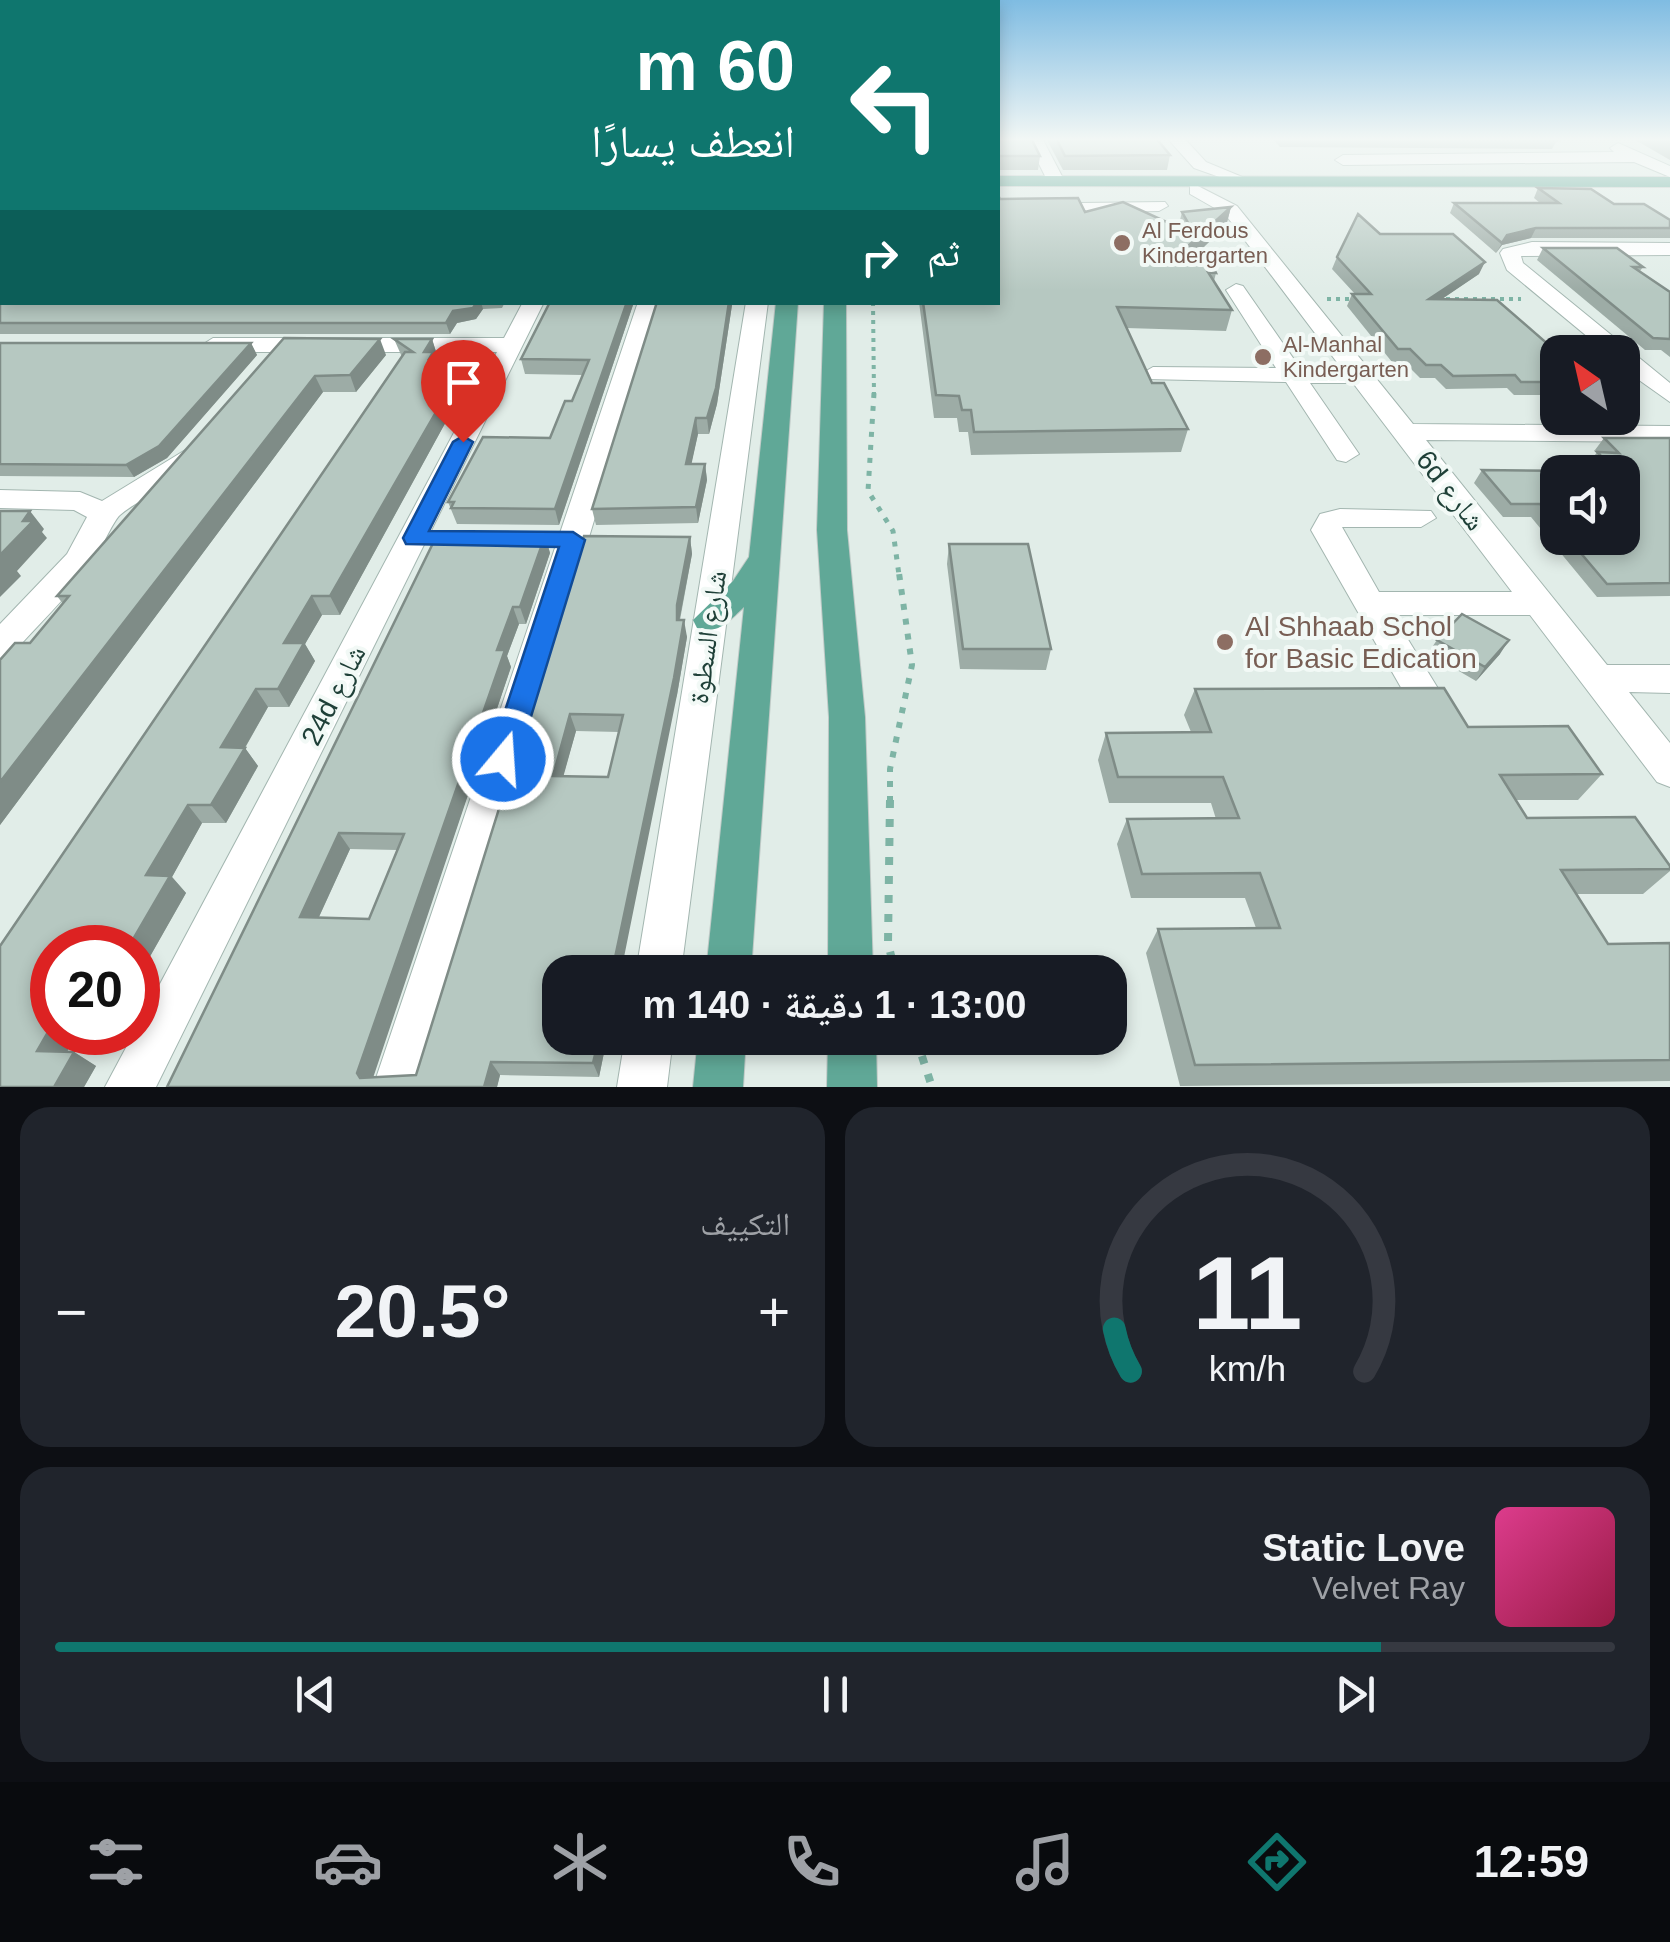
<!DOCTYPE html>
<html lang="ar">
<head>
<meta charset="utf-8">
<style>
  :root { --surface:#171b24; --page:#20242c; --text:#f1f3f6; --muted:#9ea1a6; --line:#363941; --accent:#0f766e }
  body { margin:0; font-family:Helvetica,"Noto Naskh Arabic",sans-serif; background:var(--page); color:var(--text); direction:rtl; height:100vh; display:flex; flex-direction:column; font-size:38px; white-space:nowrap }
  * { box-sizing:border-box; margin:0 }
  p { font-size:32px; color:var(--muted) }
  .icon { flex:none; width:55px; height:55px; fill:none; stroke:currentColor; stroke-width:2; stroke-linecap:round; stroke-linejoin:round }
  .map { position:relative; height:1087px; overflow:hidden; direction:ltr }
  .side { display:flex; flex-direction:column; gap:20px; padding:20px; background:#0d0f14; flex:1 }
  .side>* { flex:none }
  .guide { position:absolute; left:0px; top:0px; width:1000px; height:305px; box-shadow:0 5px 15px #0003; direction:rtl; background:#0f766e; color:#fff; overflow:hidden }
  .needle { width:65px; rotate:326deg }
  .tools { position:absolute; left:1540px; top:335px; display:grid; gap:20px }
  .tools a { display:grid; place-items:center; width:100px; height:100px; border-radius:20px; background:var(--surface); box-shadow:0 5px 15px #0003; font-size:50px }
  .speed { position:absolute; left:30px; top:925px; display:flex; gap:20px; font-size:50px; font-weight:700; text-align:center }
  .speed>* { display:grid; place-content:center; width:130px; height:130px; border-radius:50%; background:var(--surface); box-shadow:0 5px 15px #0003; line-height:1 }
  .speed .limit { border:15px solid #d22; background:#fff; color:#111 }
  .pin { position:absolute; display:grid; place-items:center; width:85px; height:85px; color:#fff; margin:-102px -42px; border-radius:50% 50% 50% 0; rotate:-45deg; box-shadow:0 0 10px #0007 }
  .pin .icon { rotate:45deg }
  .me { position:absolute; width:110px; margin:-55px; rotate:18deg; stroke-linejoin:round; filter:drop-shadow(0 0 8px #0008) }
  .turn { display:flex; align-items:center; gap:35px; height:210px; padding:0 40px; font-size:45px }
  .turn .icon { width:130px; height:130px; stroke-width:2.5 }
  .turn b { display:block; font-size:70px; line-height:85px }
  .then { display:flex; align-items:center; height:95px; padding:0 40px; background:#0003; gap:20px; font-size:38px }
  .big { font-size:75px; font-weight:700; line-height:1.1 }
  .side .tile { flex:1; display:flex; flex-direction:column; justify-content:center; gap:15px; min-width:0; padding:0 35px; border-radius:30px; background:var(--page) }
  .side .dial { align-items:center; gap:0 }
  .dial svg { height:260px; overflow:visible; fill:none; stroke:var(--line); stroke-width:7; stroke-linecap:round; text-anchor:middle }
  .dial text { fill:var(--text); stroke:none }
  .song { display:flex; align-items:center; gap:30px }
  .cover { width:120px; height:120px; border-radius:15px; background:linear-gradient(135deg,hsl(330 70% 55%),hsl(340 70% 35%)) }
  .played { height:10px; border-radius:5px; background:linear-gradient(90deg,var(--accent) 85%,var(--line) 85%) }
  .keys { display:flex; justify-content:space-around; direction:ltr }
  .heat { display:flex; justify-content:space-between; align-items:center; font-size:55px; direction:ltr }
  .side .tiles { flex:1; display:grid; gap:20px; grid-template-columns:1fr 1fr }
  .tile:last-child { grid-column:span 2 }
  .trip { position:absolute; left:542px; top:955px; width:585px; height:100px; border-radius:30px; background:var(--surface); box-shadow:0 5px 15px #0003; font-weight:700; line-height:100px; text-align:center; direction:rtl }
  .tab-bar { display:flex; height:160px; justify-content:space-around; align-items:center; background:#090b0e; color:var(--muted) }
  .tab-bar .icon { width:70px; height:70px }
  .tab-bar .current { color:var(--accent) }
  .tab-bar b { font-size:45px; color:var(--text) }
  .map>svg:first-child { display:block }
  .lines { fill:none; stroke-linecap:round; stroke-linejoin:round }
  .minor-casing { stroke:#a3b6b0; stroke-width:2 }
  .major-casing { stroke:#c0cac7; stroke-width:2 }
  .path-far3 { stroke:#7eb4a5; stroke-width:4; stroke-dasharray:4 5; stroke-linecap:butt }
  .path-far2 { stroke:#7eb4a5; stroke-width:5; stroke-dasharray:5 8; stroke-linecap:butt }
  .path-far1 { stroke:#7eb4a5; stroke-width:6; stroke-dasharray:6 9; stroke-linecap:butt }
  .path { stroke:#7eb4a5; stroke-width:8; stroke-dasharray:8 11; stroke-linecap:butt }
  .minor { fill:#fff; fill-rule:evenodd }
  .major { fill:#60a897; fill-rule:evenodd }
  .wall { fill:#9daca6; fill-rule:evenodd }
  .shaded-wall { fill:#7f8c87 }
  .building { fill:#b6c8c1; stroke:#7f8c87; stroke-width:2.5; fill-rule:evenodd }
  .route { fill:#1a73e8; stroke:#114b97; stroke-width:2.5 }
  .education-dot { fill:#8d6e63; stroke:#f2f9f6; stroke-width:4 }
  .labels { text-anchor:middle; stroke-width:8; stroke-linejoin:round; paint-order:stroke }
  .far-education-label { font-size:22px; fill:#785e54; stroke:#f2f9f6; text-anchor:start }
  .street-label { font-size:28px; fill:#1f4038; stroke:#f2f9f6 }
  .education-label { font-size:28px; fill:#785e54; stroke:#f2f9f6; text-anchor:start }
</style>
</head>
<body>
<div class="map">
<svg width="1670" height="1087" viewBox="0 0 1670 1087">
  <rect width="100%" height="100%" fill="#e1ede8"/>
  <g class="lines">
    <g class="minor-casing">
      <path id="minor" d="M1026,138H1042L1064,180L1061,184H1049Z
        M1167,138H1184L1206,162L1247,179L1239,184L1194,168Z
        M1618,143L1670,166V177L1634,162L1343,165L1335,160L1343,155L1614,152L1610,148Z
        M0,179H2V189H0Z
        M1196,185L1237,206L1413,424L1670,426V442L1426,440L1607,665H1670V693L1629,692L1670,743V787L1657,782L1530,615H1393L1442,695L1437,705L1424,709L1411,705L1311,530L1320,514L1340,509L1431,511L1436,518L1421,527H1342L1379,592H1512L1353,383H1310L1359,454L1346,462L1337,460L1286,382L1145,379L1141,374L1153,367L1276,368L1226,290L1236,284L1243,286L1300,368L1342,369L1225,214L1190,194V186Z
        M1165,202L1168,206L1159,211L998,214V204Z
        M1532,242L1670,243V255L1521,256L1523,263L1670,383V402L1622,368V352H1606L1507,270L1500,253L1503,249Z
        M523,302H544L156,1087H105L497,352H213L202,345L213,338H504Z
        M638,302H660L423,1087H373Z
        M746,302H768L681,972H636Z
        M187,449L197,451L200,457C179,487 146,493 120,515C112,522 99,555 89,568C66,598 38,625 12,654L0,658V624L67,554L87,517L74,510L0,508V490L80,492L102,501Z
        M625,1038H673L667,1087H617Z"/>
    </g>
    <g class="major-casing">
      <path id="major" d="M998,176L1670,177V187L998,186Z
        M776,302H798L751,972H706L744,607C729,621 719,635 697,628L693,620L733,581L749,557Z
        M824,302H846L847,530L865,717L873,972H828L829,717L817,530Z
        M698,1038H746L743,1087H693Z
        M828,1038H876L877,1087H827Z"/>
    </g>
    <path class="path-far3" d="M1327,299H1356
      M1437,299H1521
      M873,302L874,395"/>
    <path class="path-far2" d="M874,393L868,491L893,531L899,575"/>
    <path class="path-far1" d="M890,802V769L912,665L899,573"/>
    <path class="path" d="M890,800L888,943L895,972
      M916,1038L932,1087"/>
    <use href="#minor" class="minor"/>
    <use href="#major" class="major"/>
  </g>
  <path class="wall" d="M998,138L1040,156L1038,170H998Z
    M1046,138H1156L1170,155L1167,170H1063Z
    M1272,138H1554L1557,140L1552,149L1280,147Z
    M1632,138H1670V160Z
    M0,187L2,302H505L502,308L483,309L476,319L457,323L450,334H0Z
    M1538,188L1614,204L1670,220V238H1531L1502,245L1496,253L1450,213L1454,203H1540L1534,198Z
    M1000,199L1178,228L1182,212L1231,207L1226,226L1203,248L1216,273L1214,281L1232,310L1226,331L1126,328L1152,383L1188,429L1181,452L971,455L968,432H959L957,418H934L919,302H998Z
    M1380,234L1479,274L1441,299L1558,353V395H1514L1507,388L1446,389L1435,378H1420L1404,362H1392L1347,306L1352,294H1355L1332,269L1337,257Z
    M1543,248L1643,267L1640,271L1670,292V357L1661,350H1645L1537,260Z
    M634,302L559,525L457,524L448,502L550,438L572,401L582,375L525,374L521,359Z
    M657,302H738L737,305H732L717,404L709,434H698L691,464H705L707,480L698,523L596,525L592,509Z
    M284,338L386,355L356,392H323L0,825V660L30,643L63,604L57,596Z
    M394,339H432L437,355L435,359L466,360L471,376L340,615H322L305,644L315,661L289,707H268L245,748L258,766L226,823H202L172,877L186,893L144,967H138V948H52V1032H78L67,1052H74L96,1066L84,1087H0V946L402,357Z
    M0,343H251L257,355L167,458L134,477L0,476Z
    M1604,438H1670V596L1597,597L1531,517H1503L1474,483L1482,470L1569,471L1575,461H1591L1597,452L1595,450ZM1558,472L1622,538H1558Z
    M437,535L545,536L550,553L526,624H519L507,656L511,667L372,1077L416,1075L584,536L690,537L692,554L680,620L687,637L677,695L560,1038H607L599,1077L500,1075L497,1087H167ZM576,731L619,732L608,777L563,776ZM350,849L397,850L369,919L319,917Z
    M949,544L1051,649L1046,670L960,669L947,564Z
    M1437,640L1500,654L1476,681L1428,653Z
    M1195,689L1468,727L1602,774L1578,800H1516L1527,818L1670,866V871L1643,894H1577L1608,944L1670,943V1081L1180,1086L1146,953L1158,929L1256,928L1245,898H1131L1117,844L1127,819H1216L1211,803H1109L1098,760L1106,733L1191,732L1184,715Z"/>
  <path class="shaded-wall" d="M1231,207L1226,226L1182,267L1187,247Z
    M1536,228L1531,238L1502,245L1496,253L1507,235Z
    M1485,262L1479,274L1423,312L1429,299Z
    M477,302H481L483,309L476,319L457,323L450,334L446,323L453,311Z
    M627,302H634L559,525L555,509Z
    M729,302H732V305L717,404L709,434L707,418Z
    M380,339L386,355L356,392L350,375Z
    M432,339L437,355L435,359L438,369L424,352Z
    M251,343L257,355L167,458L134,477L126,465Z
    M466,360L471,376L340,615L330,596Z
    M315,376L323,392L0,825V782Z
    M696,418L698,434L688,480L686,464Z
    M705,464L707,480L698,523L696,507Z
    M30,511L44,529L42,532L47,538L17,571L21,576L0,597V555Z
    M545,536L550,553L526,624L520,607Z
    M690,537L692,554L679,622L677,620V605Z
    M312,596L322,615L305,644L315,661L289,707L278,689L284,643Z
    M513,607L519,624L507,656L511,667L370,1087L357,1073L497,650Z
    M684,620L687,637L677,695L621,972H612Z
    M1509,640L1500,654L1476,681L1485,667Z
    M256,689L268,707L235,765L221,747Z
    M570,714L576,731L559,792L553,776Z
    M245,748L258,766L226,823L211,805Z
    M188,805L202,823L172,877L186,893L144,967L138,961V948H128L146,875Z
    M339,833L350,849L312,932L300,917Z
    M52,1025V1032H78L59,1066L37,1051Z
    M599,1038H607L599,1077L593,1063Z
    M74,1052L96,1066L84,1087H54Z
    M491,1062L500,1075L497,1087H484Z"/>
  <path class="building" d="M998,138H1031L1040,156H998Z
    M1056,138H1156L1170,155L1065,156Z
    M1298,138H1554L1557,140Z
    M0,187H2V302H477L473,308L453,311L446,323H0Z
    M1538,188L1591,189L1614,204H1644L1670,220V228H1536L1507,235L1502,243L1454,203H1559Z
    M998,195L1000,199L1078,198L1085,212L1123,202L1195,235L1182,212L1231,207L1187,247L1204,248L1216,273L1208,272L1232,310L1117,307L1152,383H1164L1188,429L974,432L971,410H962L959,396L936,395L923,302H998Z
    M1358,214L1380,234H1453L1485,262L1429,299L1497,300L1558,353V382H1521L1515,375L1453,376L1441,365H1426L1410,349H1398L1352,294H1371L1337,257Z
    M1543,248H1617L1643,267H1633L1670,292V339L1653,338Z
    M550,302H627L555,509L451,508L454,502H448L483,437L550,438L565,401H572L589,360L521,359Z
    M657,302H729L716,388L707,418H696L686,464H705L696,507L592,509Z
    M284,338L380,339L350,375L315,376L0,782V660L15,643H30L69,596H57Z
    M394,339H432L424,352H433L429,359L466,360L330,596H312L284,643H304L278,689H256L221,747L245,748L211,805H188L146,875L170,876L128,948H52V1025L37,1051L74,1052L54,1087H0V946L405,352H413Z
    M0,343H251L159,446L126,465L0,464Z
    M1604,438H1670V583L1607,584L1568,538H1622V472H1558V525L1540,504H1511L1482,470L1578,471L1583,469L1575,461H1606L1597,452L1619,453Z
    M0,511H30L23,521H33L0,555Z
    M437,535L545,536L520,607H513L497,650H505L357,1073L360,1078L416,1075L584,536L690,537L677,605V620H684L674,678L612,972H560V1038H599L593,1063L491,1062L484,1087H167ZM570,714L623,715L608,777L553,776ZM339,833L404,834L369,919L300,917Z
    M949,544H1028L1051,649H963Z
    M1462,614L1509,640L1485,667L1437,640Z
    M1444,688L1468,727L1568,726L1602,774L1500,775L1527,818L1635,817L1670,866V869L1561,870L1608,944L1670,943V1060L1195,1065L1158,929L1280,928L1260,873L1142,874L1127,819L1239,818L1223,777H1118L1106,733L1211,732L1195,689Z"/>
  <linearGradient id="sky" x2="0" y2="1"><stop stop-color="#7fbce2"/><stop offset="0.48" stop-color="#f2f7f5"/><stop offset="1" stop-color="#f2f7f5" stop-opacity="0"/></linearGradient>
  <rect width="1670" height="290" fill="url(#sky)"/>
  <path class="route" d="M463,436L473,442L429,531L573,532L585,540L518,759L513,767L503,771L493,767L489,759L559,547L406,544L403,538L453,442Z"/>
  <g class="education-dot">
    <circle cx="1122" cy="243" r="10"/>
    <circle cx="1263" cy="357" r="10"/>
    <circle cx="1225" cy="642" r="10"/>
  </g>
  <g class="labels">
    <g class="far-education-label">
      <text x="1142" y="238">Al Ferdous<tspan x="1142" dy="25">Kindergarten</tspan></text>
      <text x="1283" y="352">Al-Manhal<tspan x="1283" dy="25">Kindergarten</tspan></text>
    </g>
    <g class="street-label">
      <text transform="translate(1451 490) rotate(52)" y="10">6d شارع</text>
      <text transform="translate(707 637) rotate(-82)" y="10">شارع السطوة</text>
      <text transform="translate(333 695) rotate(-63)" y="10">24d شارع</text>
    </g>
    <g class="education-label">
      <text x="1245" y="636">Al Shhaab Schol<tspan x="1245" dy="32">for Basic Edication</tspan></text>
    </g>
  </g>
</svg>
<div class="tools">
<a><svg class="needle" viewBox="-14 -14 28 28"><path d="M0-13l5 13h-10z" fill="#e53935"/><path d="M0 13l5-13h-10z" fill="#9ea1a6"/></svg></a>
<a><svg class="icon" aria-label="sound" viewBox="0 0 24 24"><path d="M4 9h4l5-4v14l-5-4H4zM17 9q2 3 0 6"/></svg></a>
</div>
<div class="speed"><div class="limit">20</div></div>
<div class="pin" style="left:463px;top:442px;background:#d93025"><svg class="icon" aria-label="arrive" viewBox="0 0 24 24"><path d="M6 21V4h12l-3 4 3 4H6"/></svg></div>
<svg class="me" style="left:503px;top:759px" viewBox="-20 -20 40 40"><circle r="17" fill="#1a73e8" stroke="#fff" stroke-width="3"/><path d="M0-11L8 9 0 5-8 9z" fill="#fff"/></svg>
<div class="trip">13:00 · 1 دقيقة · 140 m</div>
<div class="guide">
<div class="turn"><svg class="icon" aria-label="left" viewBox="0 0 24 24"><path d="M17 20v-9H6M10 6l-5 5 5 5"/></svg><div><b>60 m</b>انعطف يسارًا</div></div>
<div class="then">ثم<svg class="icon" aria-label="right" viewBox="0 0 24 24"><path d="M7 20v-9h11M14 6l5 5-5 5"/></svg></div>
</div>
</div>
<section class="side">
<div class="tiles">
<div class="tile dial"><svg viewBox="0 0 100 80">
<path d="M14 69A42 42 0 1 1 86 69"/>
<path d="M14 69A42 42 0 0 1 9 56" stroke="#0f766e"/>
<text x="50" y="56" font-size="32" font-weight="700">11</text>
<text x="50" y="72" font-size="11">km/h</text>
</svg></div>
<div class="tile"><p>التكييف</p>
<div class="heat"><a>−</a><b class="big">20.5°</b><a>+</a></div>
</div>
<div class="tile">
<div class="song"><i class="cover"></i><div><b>Static Love</b><p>Velvet Ray</p></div></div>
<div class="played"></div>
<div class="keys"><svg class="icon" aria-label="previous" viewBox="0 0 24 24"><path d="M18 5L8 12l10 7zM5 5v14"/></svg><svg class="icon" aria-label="pause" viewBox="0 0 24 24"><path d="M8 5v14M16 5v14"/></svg><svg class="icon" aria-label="next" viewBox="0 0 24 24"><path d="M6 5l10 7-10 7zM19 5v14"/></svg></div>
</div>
</div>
</section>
<nav class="tab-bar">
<b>12:59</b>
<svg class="icon current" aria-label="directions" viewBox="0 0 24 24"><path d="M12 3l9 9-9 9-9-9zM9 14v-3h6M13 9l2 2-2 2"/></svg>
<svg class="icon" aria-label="music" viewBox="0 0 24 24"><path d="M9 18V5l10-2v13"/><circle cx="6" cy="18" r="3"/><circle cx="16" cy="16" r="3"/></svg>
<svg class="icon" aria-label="phone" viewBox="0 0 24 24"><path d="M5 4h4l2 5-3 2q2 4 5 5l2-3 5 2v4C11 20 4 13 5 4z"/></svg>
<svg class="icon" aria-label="climate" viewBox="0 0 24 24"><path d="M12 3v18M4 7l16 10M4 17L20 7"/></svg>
<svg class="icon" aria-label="car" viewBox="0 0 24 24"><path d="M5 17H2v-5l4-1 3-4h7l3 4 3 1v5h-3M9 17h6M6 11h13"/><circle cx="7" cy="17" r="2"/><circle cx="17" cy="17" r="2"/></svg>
<svg class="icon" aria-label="filters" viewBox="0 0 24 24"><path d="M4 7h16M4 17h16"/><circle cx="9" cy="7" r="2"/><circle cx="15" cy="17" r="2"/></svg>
</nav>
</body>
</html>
